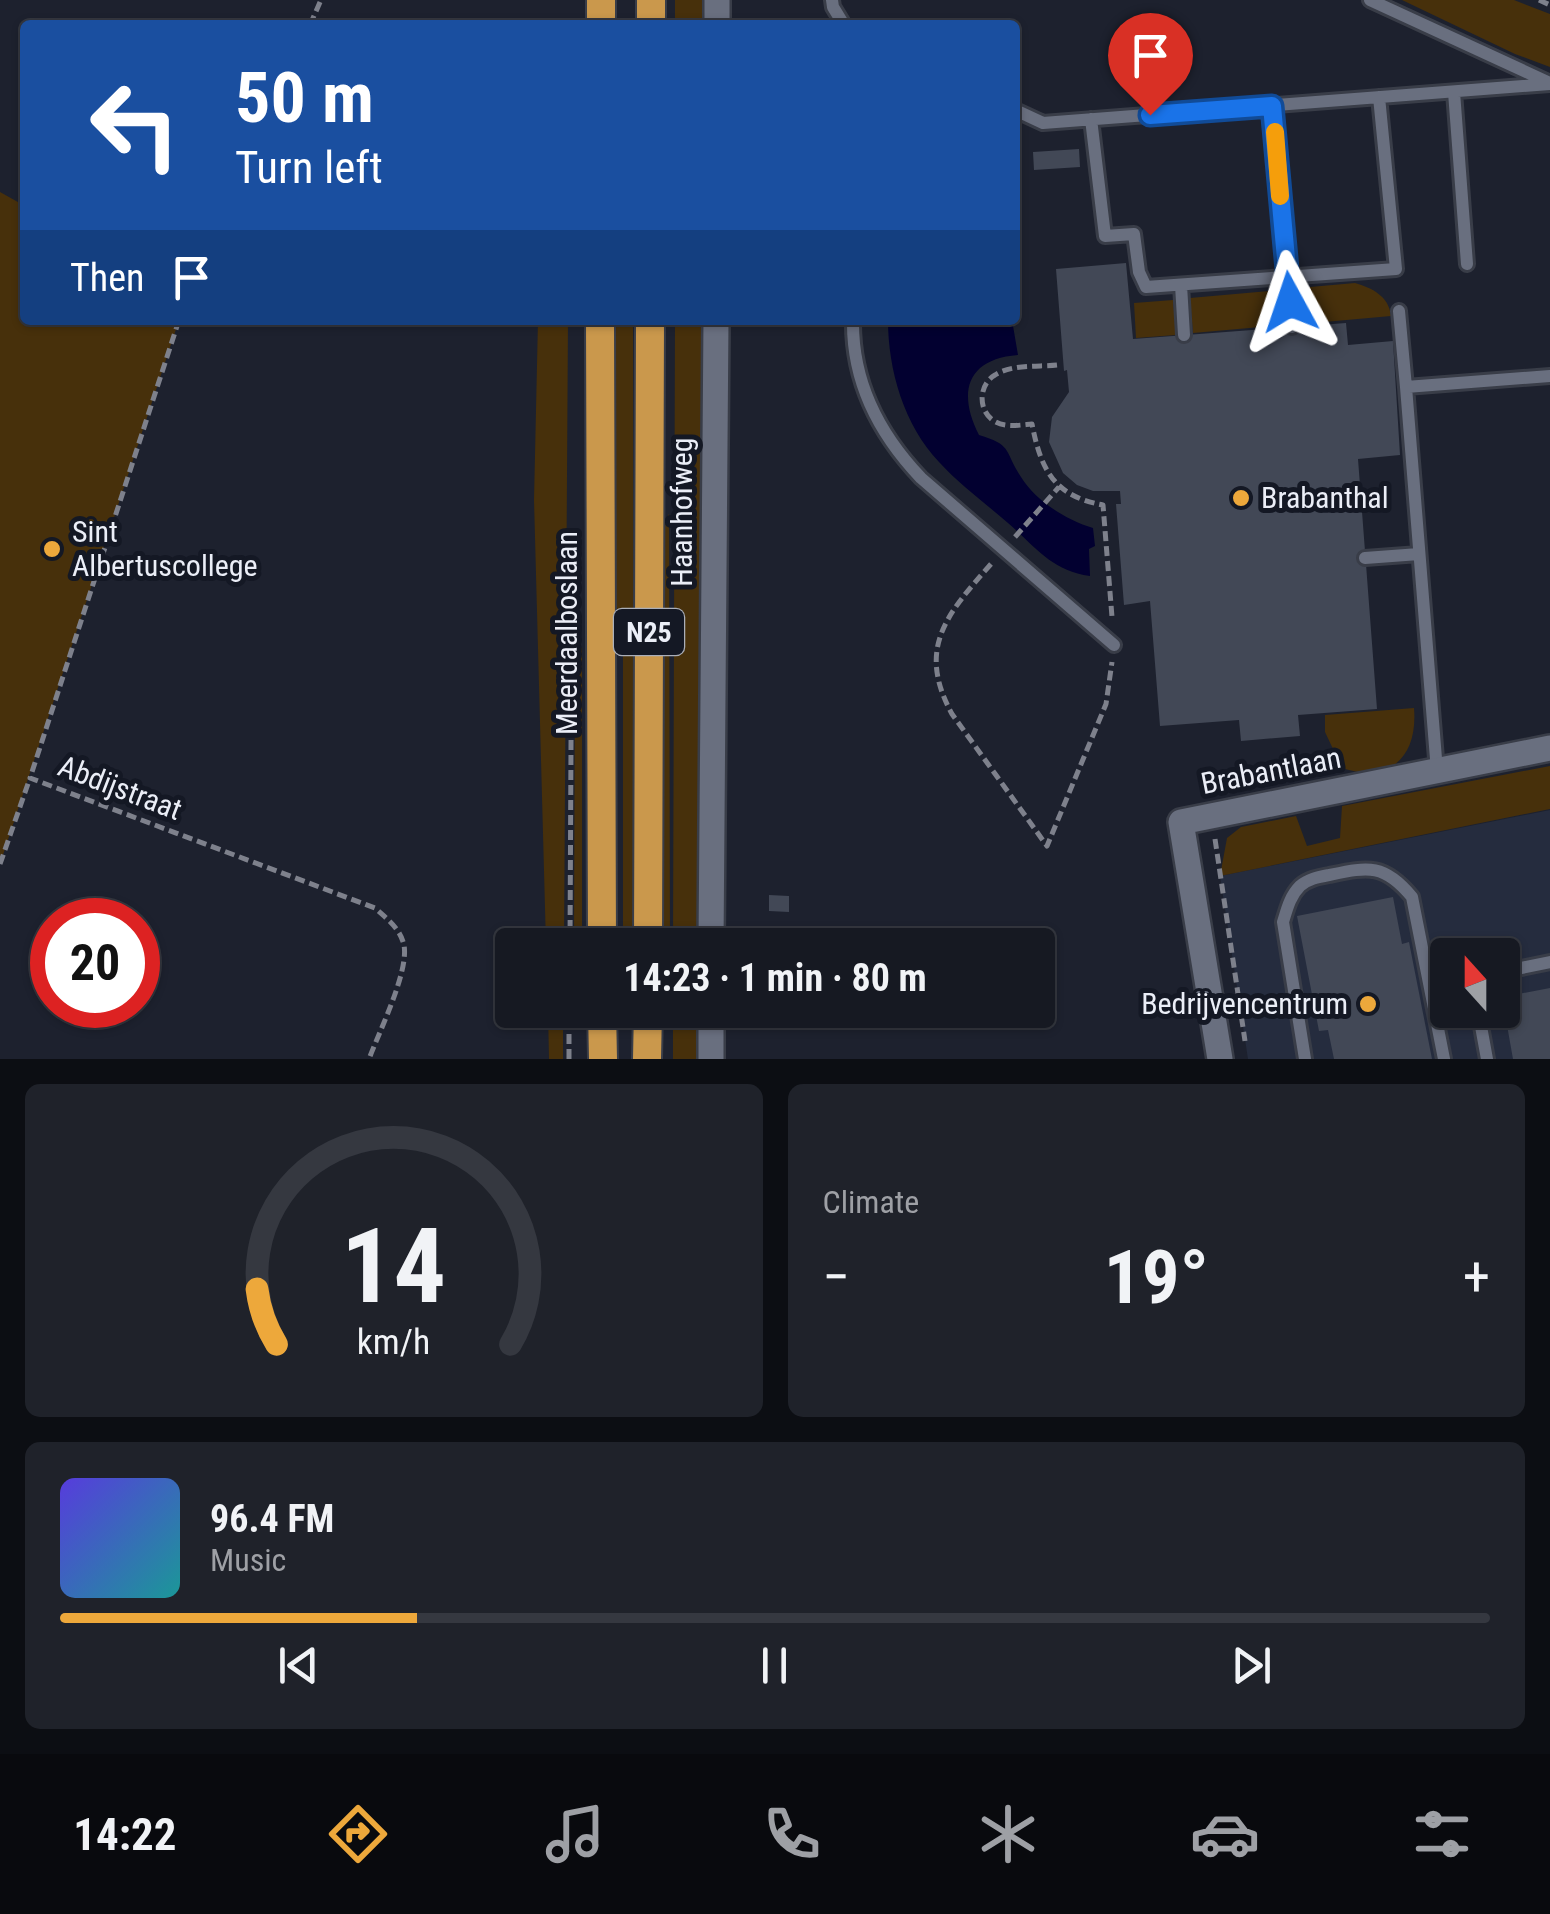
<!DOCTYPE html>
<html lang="en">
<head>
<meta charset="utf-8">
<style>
  :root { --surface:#161922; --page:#1f222a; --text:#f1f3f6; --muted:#9ea0a5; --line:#353840; --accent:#eda83b }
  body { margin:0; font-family:"Roboto Condensed",sans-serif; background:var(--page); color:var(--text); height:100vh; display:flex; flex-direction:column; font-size:38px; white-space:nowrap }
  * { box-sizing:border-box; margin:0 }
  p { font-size:32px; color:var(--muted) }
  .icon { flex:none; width:55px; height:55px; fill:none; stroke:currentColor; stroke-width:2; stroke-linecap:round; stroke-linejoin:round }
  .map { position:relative; height:1059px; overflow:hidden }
  .details { display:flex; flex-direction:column; gap:25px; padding:25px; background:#0c0e13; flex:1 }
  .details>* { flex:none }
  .hud { position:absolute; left:20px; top:20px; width:1000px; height:305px; border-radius:10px; box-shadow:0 2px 8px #0004,0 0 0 2px var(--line); background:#1a4fa0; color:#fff; overflow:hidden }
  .needle { width:65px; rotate:339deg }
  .buttons { position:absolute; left:1430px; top:938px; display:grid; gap:20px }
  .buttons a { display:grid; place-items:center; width:90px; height:90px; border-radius:10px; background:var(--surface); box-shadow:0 2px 8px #0004,0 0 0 2px var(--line); font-size:50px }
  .speed { position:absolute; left:30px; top:898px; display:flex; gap:20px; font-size:50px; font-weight:700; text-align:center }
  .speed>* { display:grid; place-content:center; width:130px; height:130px; border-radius:50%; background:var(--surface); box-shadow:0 2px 8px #0004,0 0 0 2px var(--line); line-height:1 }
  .speed .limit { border:15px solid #d22; background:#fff; color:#111 }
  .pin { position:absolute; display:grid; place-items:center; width:85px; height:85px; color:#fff; margin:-102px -42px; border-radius:50% 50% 50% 0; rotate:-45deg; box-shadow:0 0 10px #0007 }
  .pin .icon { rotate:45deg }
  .me { position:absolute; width:110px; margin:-55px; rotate:355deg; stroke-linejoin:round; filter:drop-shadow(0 0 8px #0008) }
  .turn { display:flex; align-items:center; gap:35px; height:210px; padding:0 50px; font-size:45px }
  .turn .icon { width:130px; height:130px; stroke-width:2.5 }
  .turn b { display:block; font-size:70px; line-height:85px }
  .then { display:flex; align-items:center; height:95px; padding:0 50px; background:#0003; gap:20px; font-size:38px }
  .big { font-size:75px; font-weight:700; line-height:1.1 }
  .details .tile { flex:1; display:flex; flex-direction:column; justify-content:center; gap:15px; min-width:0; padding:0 35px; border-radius:15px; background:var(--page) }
  .details .dial { align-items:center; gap:0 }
  .dial svg { height:260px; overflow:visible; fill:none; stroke:var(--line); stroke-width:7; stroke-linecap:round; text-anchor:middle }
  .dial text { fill:var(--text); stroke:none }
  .song { display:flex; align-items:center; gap:30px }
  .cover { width:120px; height:120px; border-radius:15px; background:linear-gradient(135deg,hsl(250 70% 55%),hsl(180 70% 35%)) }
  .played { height:10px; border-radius:5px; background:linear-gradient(90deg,var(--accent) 25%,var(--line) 25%) }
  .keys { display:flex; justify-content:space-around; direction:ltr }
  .heat { display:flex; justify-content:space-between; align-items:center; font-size:55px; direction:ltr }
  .details .tiles { flex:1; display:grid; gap:25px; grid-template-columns:1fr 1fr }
  .tile:last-child { grid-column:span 2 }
  .trip { position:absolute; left:495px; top:928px; width:560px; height:100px; border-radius:10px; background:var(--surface); box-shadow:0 2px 8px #0004,0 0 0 2px var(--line); font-weight:700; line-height:100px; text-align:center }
  .tabs { display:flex; height:160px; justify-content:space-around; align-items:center; background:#090a0e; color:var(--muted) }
  .tabs .icon { width:70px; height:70px }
  .tabs .active { color:var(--accent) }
  .tabs b { font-size:45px; color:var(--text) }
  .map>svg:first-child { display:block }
  .built { fill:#252c3e; fill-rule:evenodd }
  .green { fill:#47300b }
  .water { fill:#020030 }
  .building { fill:#424856 }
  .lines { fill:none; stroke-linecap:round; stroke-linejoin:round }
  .service-casing { stroke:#393d48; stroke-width:18 }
  .minor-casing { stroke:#393d48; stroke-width:30 }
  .trunk-casing { stroke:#393d48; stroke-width:32 }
  .path { stroke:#7e818c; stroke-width:5; stroke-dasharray:10 5; stroke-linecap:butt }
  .service { stroke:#696f7f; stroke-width:12 }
  .minor { stroke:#696f7f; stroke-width:25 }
  .trunk { stroke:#ca984c; stroke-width:28 }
  .route-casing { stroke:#114b97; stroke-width:25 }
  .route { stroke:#1a73e8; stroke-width:18 }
  .slow { stroke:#f59e0b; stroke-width:18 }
  .poi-dot { fill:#eda83b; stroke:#141824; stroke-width:4 }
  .labels { text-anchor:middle; stroke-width:10; stroke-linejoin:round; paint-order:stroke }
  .shield { fill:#141824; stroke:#aaaeb8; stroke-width:2.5 }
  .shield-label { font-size:28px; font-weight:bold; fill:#ebeef7 }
  .poi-label { font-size:30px; fill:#ebeef7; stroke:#141824; text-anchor:start }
  .street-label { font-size:30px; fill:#ebeef7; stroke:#141824 }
</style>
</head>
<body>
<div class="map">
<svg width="1550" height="1059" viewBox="0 0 1550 1059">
  <rect width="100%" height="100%" fill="#1d212e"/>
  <path class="built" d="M1550,810V1059H1248L1220,876ZM1448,955H1502V1010H1448Z"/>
  <path class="green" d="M675,0H708V25H675Z
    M1402,0H1514L1550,14V67L1515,54Z
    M0,192L25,206V320H179L0,864Z
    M1355,283C1372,288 1389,296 1391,316L1302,324L1299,288Z
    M1279,290L1282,325L1193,333L1190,298Z
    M1173,300L1176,335L1136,338L1134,303Z
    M538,320H568L564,945H546L534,500Z
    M610,320H633V945H623V626L611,592Z
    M675,320H710L711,945H673Z
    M669,514L670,945H662L660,529Z
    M582,647V945H574L575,657Z
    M1414,708C1418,756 1391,784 1342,768L1325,732V715Z
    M1550,766V809L1220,876L1227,838L1241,827L1296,816L1307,846L1340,838L1342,806Z
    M548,1010H563V1059H549Z
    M673,1010H712V1059H673Z"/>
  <path class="water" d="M888,320H1012L1018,355C967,359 957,392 979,435C1013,445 1004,451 1021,477C1036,501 1066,520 1093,528L1095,546L1089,549L1090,576C1051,570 1037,548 1008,523C985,503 960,485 939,462C904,425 888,370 888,320Z"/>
  <path class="building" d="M1079,149L1080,167L1034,170L1033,152Z
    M1126,263L1133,339L1346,323L1348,345L1393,341L1400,455L1358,459L1377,709L1298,715L1300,736L1241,741L1239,720L1160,726L1150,601L1124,605L1116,504H1121L1120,491H1093L1077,485L1063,473L1049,442L1052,417L1069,392L1067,370L1064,371L1056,269Z
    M769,895L789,896V912L769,911Z
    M1393,897L1402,944L1409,942L1432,1059H1334L1328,1030L1319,1031L1297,916Z
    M1550,988V1059H1513L1502,997Z"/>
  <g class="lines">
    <g class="service-casing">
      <path id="service" d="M832,0L833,7L844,25
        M1370,0L1550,83
        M1454,92L1467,264
        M1272,106L1292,327
        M1015,110L1043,123L1550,84
        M1091,119L1105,236L1134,234L1139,272L1146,287L1396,269L1379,97
        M1181,285L1184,335
        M1399,311L1406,387
        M853,320C852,382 879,434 921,478L1114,645
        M1365,558L1419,554
        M1437,771L1406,387L1550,376
        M1502,972L1550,962
        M1478,1010L1487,1059
        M1305,1059L1283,922C1287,909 1290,896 1300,886C1308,879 1318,877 1329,875C1368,867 1384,863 1412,897L1444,1059"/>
    </g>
    <g class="minor-casing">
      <path id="minor" d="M717,0V25
        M711,945L716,320
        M711,1059V1010
        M1220,1059L1181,822L1550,748"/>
    </g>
    <g class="trunk-casing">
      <path id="trunk" d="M601,25V0
        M651,25V0
        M600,320L602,945
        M648,945L650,320
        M602,1010L603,1059
        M647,1059L648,1010"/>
    </g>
    <path class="path" d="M1539,0L1550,5
      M310,25L321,0
      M179,320L30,778L375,908C387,919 400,928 404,945C409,972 379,1032 369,1059
      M1057,365C1038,367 1012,364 995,375C979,384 977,410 994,421C1005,428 1020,425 1032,424C1041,470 1054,496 1103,505L1112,617
      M1015,537L1059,487
      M991,564C947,614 916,648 952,714L1047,846L1106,704L1112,662
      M1215,839L1245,1041
      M0,864L30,778
      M570,945L572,548
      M569,1059V1010"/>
    <use href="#service" class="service"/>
    <use href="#minor" class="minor"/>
    <use href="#trunk" class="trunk"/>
  </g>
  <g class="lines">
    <g class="route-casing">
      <path id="route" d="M1150,115L1272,106L1290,302"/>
    </g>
    <use href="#route" class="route"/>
    <path class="slow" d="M1275,132L1280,196"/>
  </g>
  <g class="poi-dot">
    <circle cx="1241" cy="498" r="10"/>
    <circle cx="52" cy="549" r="10"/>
    <circle cx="1368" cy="1004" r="10"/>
  </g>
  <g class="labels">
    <rect class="shield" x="614" y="609" width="70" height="46" rx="8"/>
    <g class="shield-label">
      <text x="649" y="642">N25</text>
    </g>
    <g class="poi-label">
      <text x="1261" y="508">Brabanthal</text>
      <text x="72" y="542">Sint<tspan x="72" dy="34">Albertuscollege</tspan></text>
      <text x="1348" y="1014" text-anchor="end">Bedrijvencentrum</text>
    </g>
    <g class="street-label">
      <text transform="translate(682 512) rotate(-90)" y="10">Haanhofweg</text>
      <text transform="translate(567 633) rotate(-90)" y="10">Meerdaalboslaan</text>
      <text transform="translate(1271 771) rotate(-11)" y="10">Brabantlaan</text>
      <text transform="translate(120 788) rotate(21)" y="10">Abdijstraat</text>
    </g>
  </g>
</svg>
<div class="buttons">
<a><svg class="needle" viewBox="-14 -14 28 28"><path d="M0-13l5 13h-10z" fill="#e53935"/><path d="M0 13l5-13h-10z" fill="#9ea0a5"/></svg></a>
</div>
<div class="speed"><div class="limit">20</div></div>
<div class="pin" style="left:1150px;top:115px;background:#d93025"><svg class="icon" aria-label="arrive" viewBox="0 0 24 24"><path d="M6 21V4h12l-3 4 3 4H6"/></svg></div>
<svg class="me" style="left:1290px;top:302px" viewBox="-20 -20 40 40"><path d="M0-17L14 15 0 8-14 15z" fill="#1a73e8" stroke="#fff" stroke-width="4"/></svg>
<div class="trip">14:23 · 1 min · 80 m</div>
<div class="hud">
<div class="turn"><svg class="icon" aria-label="left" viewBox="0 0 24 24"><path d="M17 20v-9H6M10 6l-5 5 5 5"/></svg><div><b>50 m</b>Turn left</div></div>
<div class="then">Then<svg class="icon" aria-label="arrive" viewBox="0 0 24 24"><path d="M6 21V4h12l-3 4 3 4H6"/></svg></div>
</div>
</div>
<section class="details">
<div class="tiles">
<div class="tile dial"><svg viewBox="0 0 100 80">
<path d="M14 69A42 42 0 1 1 86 69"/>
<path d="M14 69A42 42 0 0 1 8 52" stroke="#eda83b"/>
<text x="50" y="56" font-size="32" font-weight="700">14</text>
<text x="50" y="72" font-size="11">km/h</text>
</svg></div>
<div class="tile"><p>Climate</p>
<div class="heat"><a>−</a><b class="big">19°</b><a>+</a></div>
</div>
<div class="tile">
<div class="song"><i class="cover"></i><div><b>96.4 FM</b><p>Music</p></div></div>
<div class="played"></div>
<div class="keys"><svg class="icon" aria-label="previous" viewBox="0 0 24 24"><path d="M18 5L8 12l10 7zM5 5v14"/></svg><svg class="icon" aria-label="pause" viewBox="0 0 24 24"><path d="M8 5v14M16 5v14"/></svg><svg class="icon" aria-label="next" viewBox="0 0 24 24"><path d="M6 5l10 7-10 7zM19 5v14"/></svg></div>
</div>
</div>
</section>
<nav class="tabs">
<b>14:22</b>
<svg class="icon active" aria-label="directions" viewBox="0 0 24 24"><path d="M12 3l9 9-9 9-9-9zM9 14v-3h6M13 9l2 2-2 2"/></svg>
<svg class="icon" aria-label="music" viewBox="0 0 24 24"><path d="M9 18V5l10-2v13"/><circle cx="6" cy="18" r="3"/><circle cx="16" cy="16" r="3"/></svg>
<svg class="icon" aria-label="phone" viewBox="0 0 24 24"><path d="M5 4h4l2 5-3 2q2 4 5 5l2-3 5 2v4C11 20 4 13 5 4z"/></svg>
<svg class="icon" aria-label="climate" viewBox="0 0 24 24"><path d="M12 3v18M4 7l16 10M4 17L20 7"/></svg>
<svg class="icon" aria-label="car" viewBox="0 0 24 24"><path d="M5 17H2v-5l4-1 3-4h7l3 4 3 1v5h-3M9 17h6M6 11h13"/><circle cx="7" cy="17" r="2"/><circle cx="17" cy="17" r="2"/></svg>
<svg class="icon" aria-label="filters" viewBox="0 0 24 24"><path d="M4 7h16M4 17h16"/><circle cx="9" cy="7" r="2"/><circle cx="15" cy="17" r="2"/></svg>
</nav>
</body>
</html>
